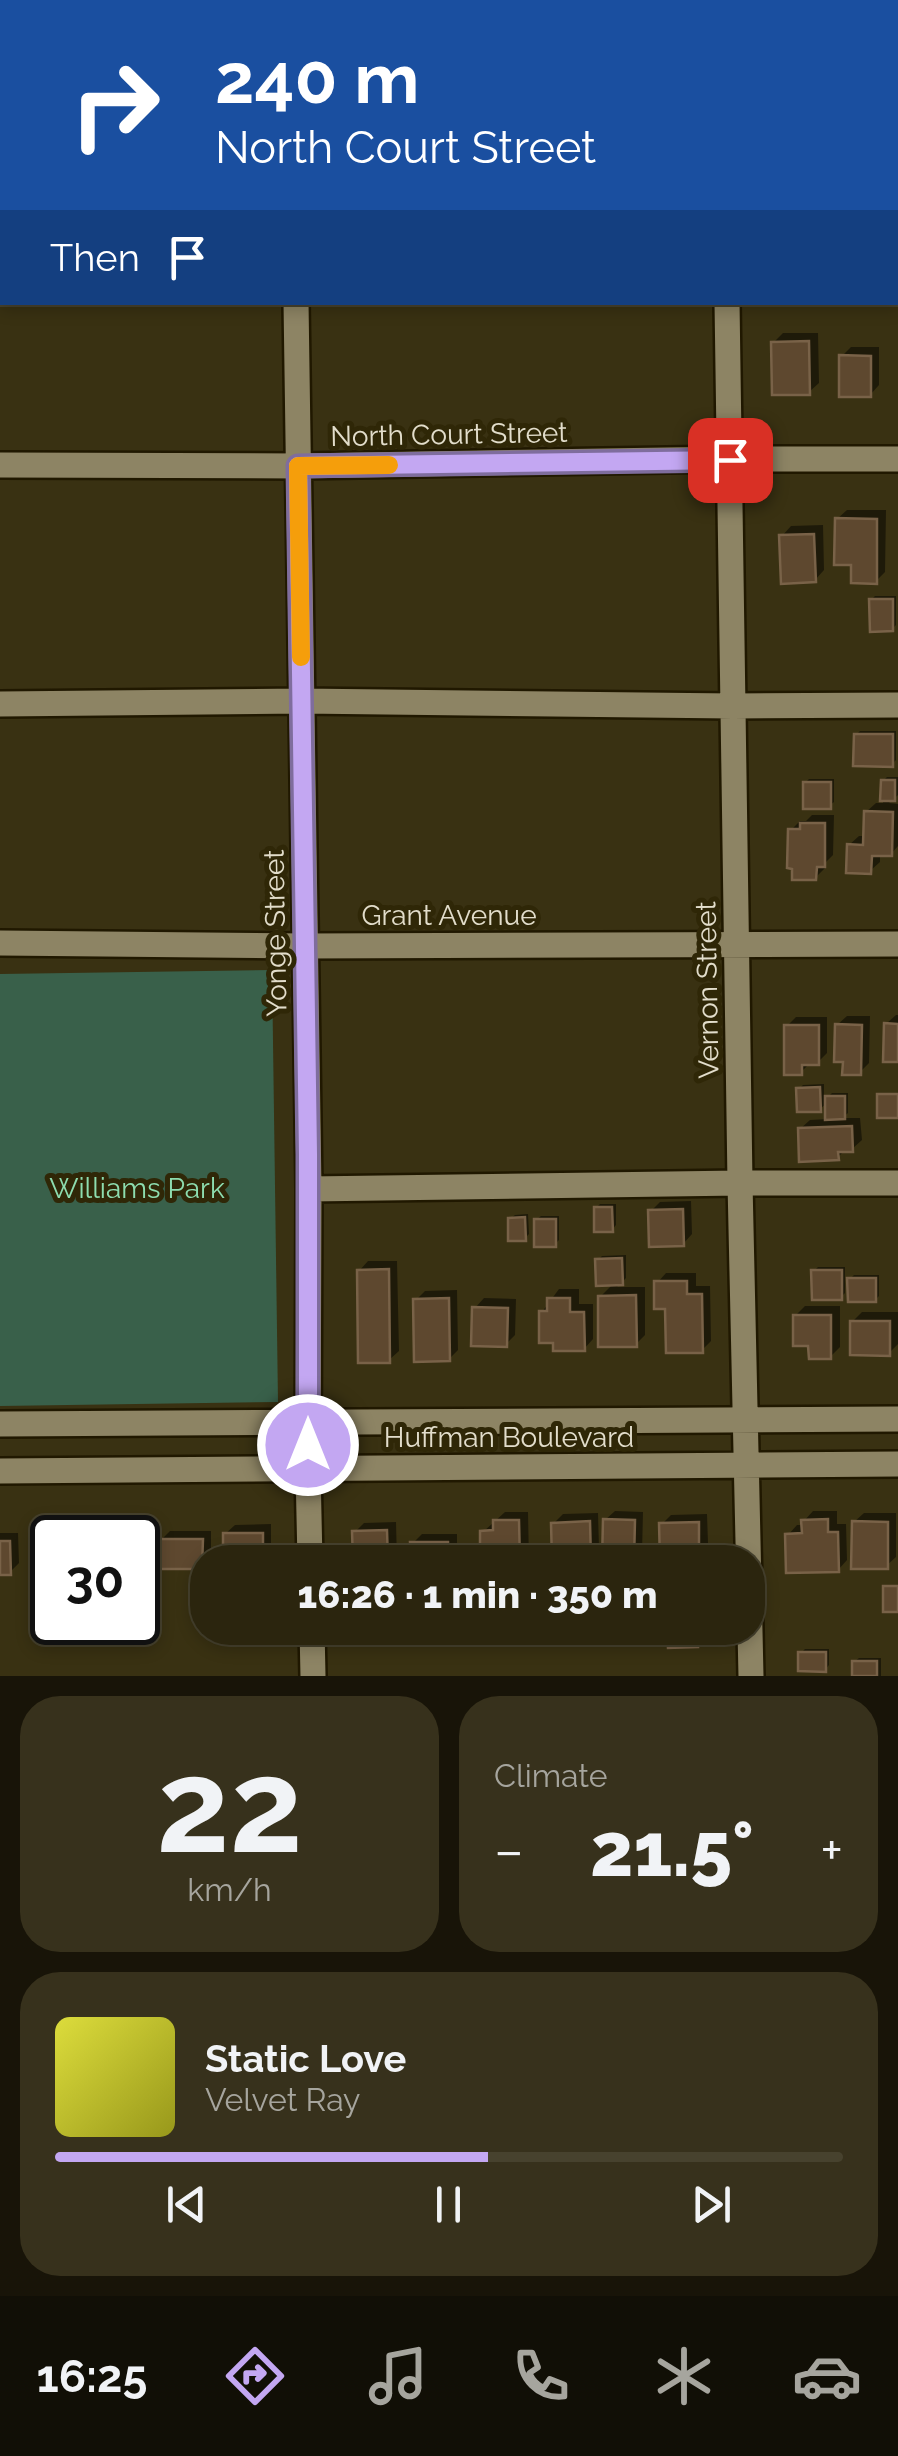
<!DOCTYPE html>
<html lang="en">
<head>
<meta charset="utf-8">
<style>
  :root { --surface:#2b250e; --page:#37311c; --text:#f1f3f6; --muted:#a6a59e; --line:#47422e; --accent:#c3a7f2 }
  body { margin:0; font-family:Raleway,sans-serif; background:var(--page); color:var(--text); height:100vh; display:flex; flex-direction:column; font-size:38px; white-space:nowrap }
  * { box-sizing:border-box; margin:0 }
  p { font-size:32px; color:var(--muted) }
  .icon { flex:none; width:55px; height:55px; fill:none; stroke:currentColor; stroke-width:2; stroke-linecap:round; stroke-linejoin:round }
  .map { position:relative; height:1676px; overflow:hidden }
  .sheet { display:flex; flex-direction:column; gap:20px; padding:20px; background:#181408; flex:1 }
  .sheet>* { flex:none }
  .guide { position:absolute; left:0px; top:0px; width:900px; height:305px; box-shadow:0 5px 15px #0003,0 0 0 2px var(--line); background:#1a4fa0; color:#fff; overflow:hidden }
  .speed { position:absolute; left:30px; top:1515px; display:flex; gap:20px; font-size:50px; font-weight:700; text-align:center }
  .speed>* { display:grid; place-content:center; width:130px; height:130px; border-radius:50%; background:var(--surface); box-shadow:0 5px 15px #0003,0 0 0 2px var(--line); line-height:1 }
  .speed .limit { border:5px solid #111; border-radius:15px; background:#fff; color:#111 }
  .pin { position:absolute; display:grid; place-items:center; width:85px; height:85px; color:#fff; margin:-42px; border-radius:20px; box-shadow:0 5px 15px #0006 }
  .me { position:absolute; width:110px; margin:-55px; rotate:0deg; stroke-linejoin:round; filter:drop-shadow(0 0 8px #0008) }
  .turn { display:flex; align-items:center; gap:35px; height:210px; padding:0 50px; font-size:45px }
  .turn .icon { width:130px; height:130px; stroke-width:2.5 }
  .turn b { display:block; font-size:70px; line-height:85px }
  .then { display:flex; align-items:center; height:95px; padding:0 50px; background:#0003; gap:20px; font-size:38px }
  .big { font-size:75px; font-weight:800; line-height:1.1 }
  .sheet .card { flex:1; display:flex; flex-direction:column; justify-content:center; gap:15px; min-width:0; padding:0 35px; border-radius:40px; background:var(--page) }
  .sheet .dial { align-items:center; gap:0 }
  .dial b { font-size:130px; line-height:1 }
  .song { display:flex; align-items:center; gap:30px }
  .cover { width:120px; height:120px; border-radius:15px; background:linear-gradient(135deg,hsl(60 70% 55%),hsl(60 70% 35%)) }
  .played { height:10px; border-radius:5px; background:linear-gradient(90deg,var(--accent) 55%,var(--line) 55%) }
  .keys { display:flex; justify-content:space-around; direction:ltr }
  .heat { display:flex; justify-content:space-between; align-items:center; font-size:55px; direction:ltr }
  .sheet .tiles { flex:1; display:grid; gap:20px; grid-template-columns:1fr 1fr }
  .card:last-child { grid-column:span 2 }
  .trip { position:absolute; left:190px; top:1545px; width:575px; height:100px; border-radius:40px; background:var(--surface); box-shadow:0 5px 15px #0003,0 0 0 2px var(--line); font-weight:800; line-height:100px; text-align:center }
  .tab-bar { display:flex; height:160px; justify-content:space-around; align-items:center; background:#110f06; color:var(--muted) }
  .tab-bar .icon { width:70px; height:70px }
  .tab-bar .current { color:var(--accent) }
  .tab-bar b { font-size:45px; color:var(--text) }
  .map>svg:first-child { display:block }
  .green { fill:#39604a }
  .shadow { fill:#0007 }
  .building { fill:#5e482f; stroke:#796248; stroke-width:2.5 }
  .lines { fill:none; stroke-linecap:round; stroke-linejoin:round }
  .minor-casing { stroke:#201800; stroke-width:30 }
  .minor { stroke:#8d8464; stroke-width:25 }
  .route-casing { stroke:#7f6d9d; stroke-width:25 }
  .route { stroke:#c3a7f2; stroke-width:18 }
  .slow { stroke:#f59e0b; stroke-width:18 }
  .labels { text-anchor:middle; stroke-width:10; stroke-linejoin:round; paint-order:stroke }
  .street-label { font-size:28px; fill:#e2ddcb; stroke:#2f2707 }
  .park-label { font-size:28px; fill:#8dddaf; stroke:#2f2707 }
</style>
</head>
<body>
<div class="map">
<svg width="898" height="1676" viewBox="0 0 898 1676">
  <rect width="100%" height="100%" fill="#393112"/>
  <path class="green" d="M272,970L278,1402L0,1406V974Z"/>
  <path class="shadow" d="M783,333H818L819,383L809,392L773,343Z
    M851,347H879V385L870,395L842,356Z
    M847,510H886L885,572L876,581L854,563L837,519Z
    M823,525L824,570L815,580L782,536L791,526Z
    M875,596H896V625L892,629L871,600Z
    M860,731H896V760L892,764L856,735Z
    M887,777H898V795L889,803L898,804V846L891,854H880V862L870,871L849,845L859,836H866V812L876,803H883V781Z
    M809,779H834V802L829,806L805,783Z
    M812,815H834L833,855L825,863V868L815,878L791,830L800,821H806Z
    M896,1015H898V1060L886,1024Z
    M847,1016H870L869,1063L860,1072L837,1025Z
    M796,1017H827V1053L818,1062H811L801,1072L787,1026Z
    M824,1084V1101L832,1093H848V1113L842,1118H860L862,1140L852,1149H846L838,1157L800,1129L810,1120L828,1119V1102L820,1109L799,1089L803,1085Z
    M691,1201L692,1234L683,1244L651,1211L660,1202Z
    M600,1204H616V1225L612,1230L596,1208Z
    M528,1214L529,1234L525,1238L510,1219L515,1215Z
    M541,1216H559V1240L555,1244L536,1220Z
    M626,1255V1278L617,1287H645V1335L636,1344L600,1297L614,1283L598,1260L602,1256Z
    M368,1261H397L399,1351L389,1360L359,1271Z
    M818,1267H845V1293L841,1297L814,1271Z
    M666,1273H696V1286H710L711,1341L702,1350L667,1306L657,1283Z
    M854,1275H879V1296L875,1300L850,1279Z
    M559,1289H579V1304H593V1339L584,1349L542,1312Z
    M457,1290L458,1350L449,1359L416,1300L425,1291Z
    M484,1298L516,1299L515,1335L506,1344L475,1308Z
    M805,1306H840V1347L830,1357L811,1343L795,1316Z
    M862,1312H898V1344L889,1353L852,1322Z
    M615,1511L643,1512L642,1553L633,1562H604L605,1520Z
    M813,1511H837V1524H846L847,1560L838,1570L788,1535L797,1525H804V1521Z
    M505,1512H528L529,1562H483V1532Z
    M598,1513L599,1548L591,1556V1562H554L553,1524L563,1514Z
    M864,1513H896V1557L886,1566L854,1522Z
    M707,1514L708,1543H720L721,1562H663L662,1524L671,1515Z
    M396,1522L397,1562H356L355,1532L364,1523Z
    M271,1524V1559L267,1562H225V1534L235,1525Z
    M148,1526L149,1562L140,1571H138V1538L102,1537L112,1527Z
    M170,1531H211V1557L201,1567L161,1540Z
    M52,1532L90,1533V1538H52V1574H42L43,1542Z
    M0,1533H18L19,1563L10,1572H0Z
    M422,1534H457V1562H413V1543Z
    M669,1628H700L701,1640L697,1644L670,1645Z
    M805,1649H829V1665L825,1670L801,1653Z
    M859,1658H881V1676H854V1662Z"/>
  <path class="building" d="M809,341L810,395H772L771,342Z
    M839,355L871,356V397H839Z
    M835,518L877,519V584L851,583V565H834Z
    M814,534L816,582L781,584L779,535Z
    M869,599H893V631L870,632Z
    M854,734H893V767L853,766Z
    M881,780H895V801H880Z
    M803,782H831V809H803Z
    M864,811L893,812L892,856H872L871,874L846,873L847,844L863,845Z
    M800,823H825V867H817L816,880H792V869L787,868L788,829H800Z
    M884,1023L898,1024V1062H883Z
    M835,1024L862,1025L861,1075H842L843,1062H834Z
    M784,1025H819V1065H802V1075H784Z
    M820,1087L821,1112H797L796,1088Z
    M877,1094H898V1118H877Z
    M825,1096H845V1119L825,1120Z
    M852,1126L853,1152H838L839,1160L799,1162L798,1128Z
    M594,1207H612L613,1232H594Z
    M683,1209L684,1246L649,1247L648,1210Z
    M525,1217L526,1241H508V1218Z
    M534,1219H556V1247H534Z
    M622,1258L623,1285L596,1286L595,1259Z
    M389,1269L390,1363H358L357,1270Z
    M811,1270H842V1300H812Z
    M847,1278H876V1302H848Z
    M654,1281H687V1294H702L703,1353H666L665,1309H654Z
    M636,1295L637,1347H598V1296Z
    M449,1298L450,1361L414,1362L413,1299Z
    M547,1298H570V1312H584L585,1351H553V1343H539V1311H547Z
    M472,1307L508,1308L507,1347L471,1346Z
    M793,1315H831V1359H809L808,1346H793Z
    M850,1321H890V1356L850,1355Z
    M603,1519L635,1520L634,1562H602Z
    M828,1519V1532H838L839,1572L786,1573L785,1534L802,1533L801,1520Z
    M493,1520H519L520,1562H480V1531L493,1530Z
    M590,1521L591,1560H582V1562H552L551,1523Z
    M852,1521L888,1522V1569H851Z
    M699,1522V1551H712V1562H660L659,1523Z
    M387,1530L388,1562H353L352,1531Z
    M223,1533H263V1562H223Z
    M140,1535L141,1573L138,1574V1538H100V1536Z
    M158,1539H203L202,1569H158Z
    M0,1541H10L11,1575H0Z
    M40,1541H52V1576H39Z
    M410,1542H448L449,1562H411Z
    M883,1586H898V1612H883Z
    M667,1628H697L698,1647L668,1648Z
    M798,1652H826V1672L798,1671Z
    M852,1661H877V1676H852Z"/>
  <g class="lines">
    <g class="minor-casing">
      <path id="minor" d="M292,0V2
        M723,0V2
        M0,236H2
        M296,302L309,1189L308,1469L310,1562
        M727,302L740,1183L751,1676
        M0,465L299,466L730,459H898
        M0,704L302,701L733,706L898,705
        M0,943L305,946L898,944
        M309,1189L740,1183H898
        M0,1424L898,1419
        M0,1471L898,1464
        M312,1628L313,1676"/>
    </g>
    <use href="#minor" class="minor"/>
  </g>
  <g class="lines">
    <g class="route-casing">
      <path id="route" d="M308,1445V1154L298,466L730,460"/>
    </g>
    <use href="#route" class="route"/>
    <path class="slow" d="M301,657L298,466L389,465"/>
  </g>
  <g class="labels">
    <g class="street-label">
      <text transform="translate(449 434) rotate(-1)" y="10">North Court Street</text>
      <text x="449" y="925">Grant Avenue</text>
      <text transform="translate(275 933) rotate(-91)" y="10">Yonge Street</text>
      <text transform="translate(707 990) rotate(-91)" y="10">Vernon Street</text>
      <text x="509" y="1447">Huffman Boulevard</text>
    </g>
    <g class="park-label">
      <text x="137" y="1198">Williams Park</text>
    </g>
  </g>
</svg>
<div class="speed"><div class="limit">30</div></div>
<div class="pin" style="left:730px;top:460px;background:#d93025"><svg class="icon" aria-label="arrive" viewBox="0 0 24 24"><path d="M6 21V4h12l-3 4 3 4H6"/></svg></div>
<svg class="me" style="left:308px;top:1445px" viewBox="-20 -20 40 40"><circle r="17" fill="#c3a7f2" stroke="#fff" stroke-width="3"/><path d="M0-11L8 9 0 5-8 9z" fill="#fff"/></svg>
<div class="trip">16:26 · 1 min · 350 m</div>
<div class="guide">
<div class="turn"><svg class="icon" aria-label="right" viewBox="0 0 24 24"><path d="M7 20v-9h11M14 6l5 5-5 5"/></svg><div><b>240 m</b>North Court Street</div></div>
<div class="then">Then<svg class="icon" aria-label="arrive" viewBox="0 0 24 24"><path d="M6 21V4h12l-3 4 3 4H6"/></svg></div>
</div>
</div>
<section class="sheet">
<div class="tiles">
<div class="card dial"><b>22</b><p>km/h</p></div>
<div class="card"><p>Climate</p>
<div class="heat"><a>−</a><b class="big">21.5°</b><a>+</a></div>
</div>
<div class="card">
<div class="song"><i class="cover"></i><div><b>Static Love</b><p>Velvet Ray</p></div></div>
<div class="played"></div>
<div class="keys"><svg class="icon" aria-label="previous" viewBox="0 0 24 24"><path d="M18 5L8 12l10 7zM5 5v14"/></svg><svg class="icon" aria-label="pause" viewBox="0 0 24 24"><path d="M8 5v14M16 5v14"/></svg><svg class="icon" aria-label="next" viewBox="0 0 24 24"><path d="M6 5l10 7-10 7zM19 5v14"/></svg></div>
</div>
</div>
</section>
<nav class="tab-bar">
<b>16:25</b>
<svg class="icon current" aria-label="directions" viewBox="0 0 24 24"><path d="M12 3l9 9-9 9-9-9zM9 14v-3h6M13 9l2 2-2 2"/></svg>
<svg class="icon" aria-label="music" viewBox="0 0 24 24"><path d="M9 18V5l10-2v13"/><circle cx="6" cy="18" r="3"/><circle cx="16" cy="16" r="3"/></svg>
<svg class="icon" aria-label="phone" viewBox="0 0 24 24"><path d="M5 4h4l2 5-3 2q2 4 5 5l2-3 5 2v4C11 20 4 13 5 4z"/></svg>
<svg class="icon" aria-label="climate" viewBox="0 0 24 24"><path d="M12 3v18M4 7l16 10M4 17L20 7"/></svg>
<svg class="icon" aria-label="car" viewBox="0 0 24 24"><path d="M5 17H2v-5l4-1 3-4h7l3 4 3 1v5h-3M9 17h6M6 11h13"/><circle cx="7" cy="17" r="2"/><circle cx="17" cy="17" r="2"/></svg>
</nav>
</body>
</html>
